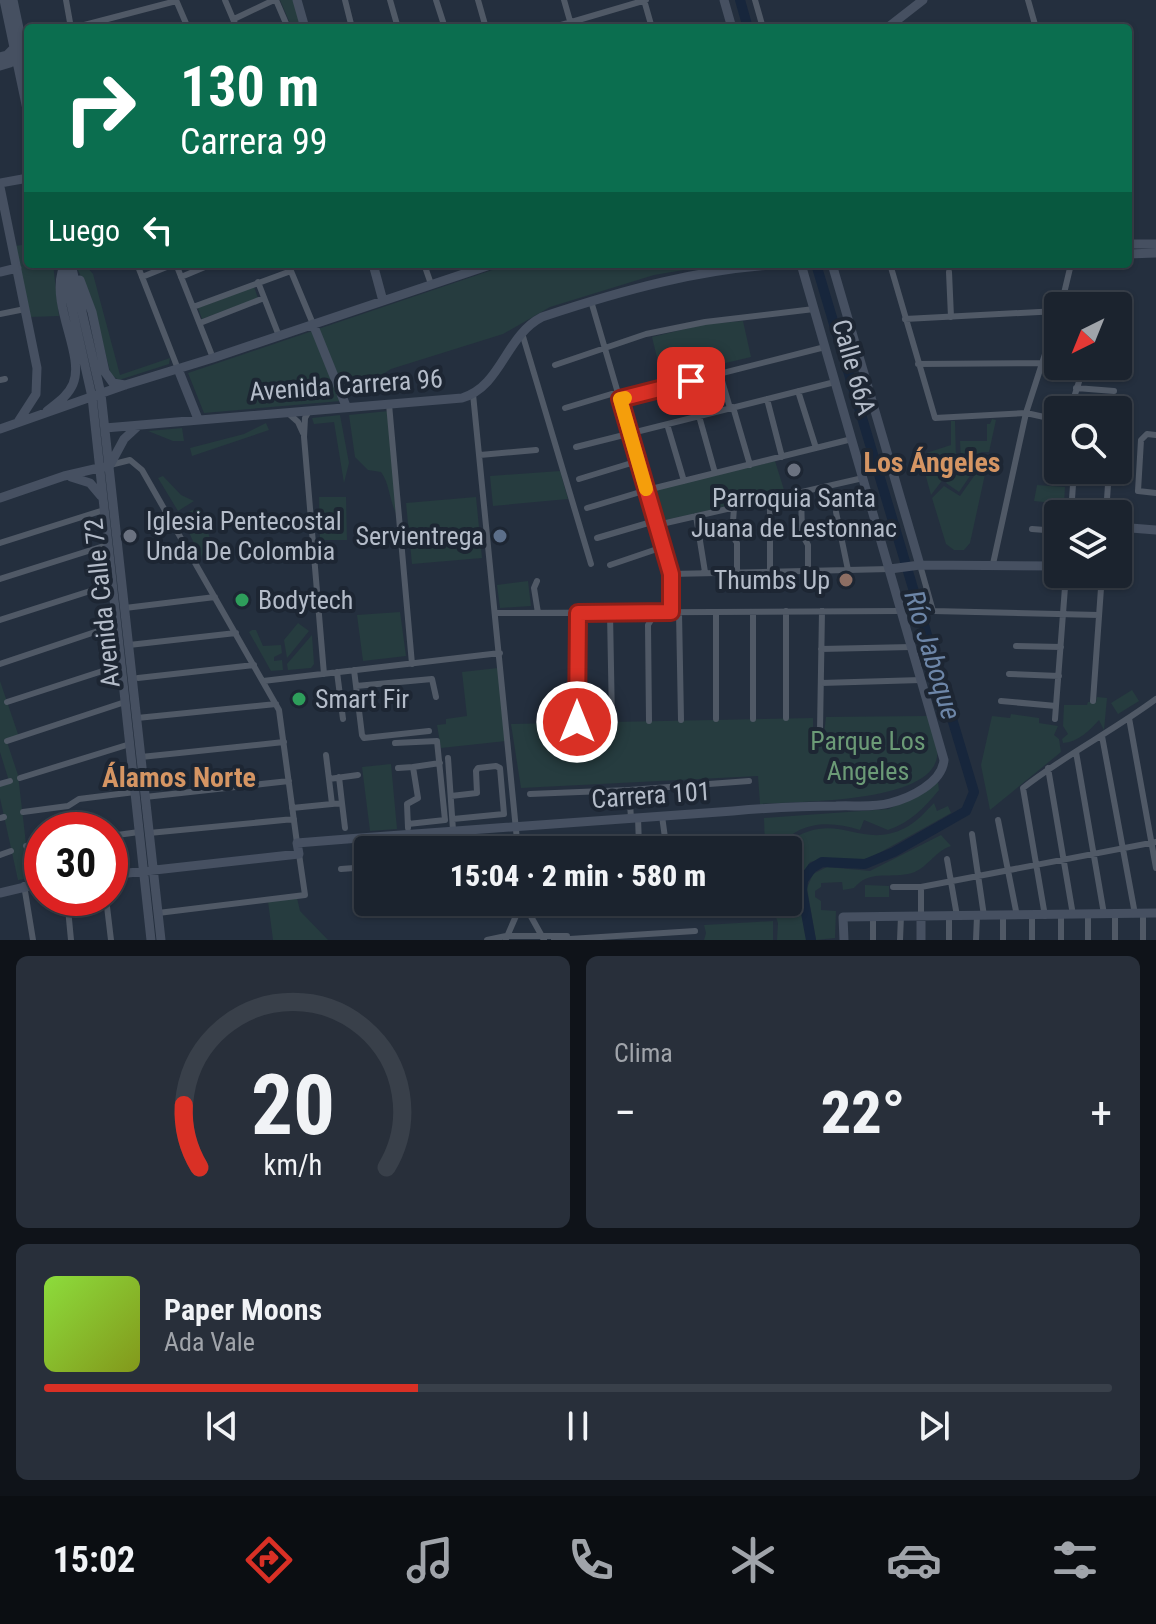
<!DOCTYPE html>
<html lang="es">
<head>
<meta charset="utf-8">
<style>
  :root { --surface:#1b232e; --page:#282f3a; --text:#f1f3f6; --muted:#a0a4aa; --line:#39404a; --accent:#d93025 }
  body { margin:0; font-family:"Roboto Condensed",sans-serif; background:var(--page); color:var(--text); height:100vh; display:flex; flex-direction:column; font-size:30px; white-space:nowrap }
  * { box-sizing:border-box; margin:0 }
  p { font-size:26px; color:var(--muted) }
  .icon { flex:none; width:44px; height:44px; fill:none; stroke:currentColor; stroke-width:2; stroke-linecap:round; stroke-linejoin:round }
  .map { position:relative; height:940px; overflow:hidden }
  .drawer { display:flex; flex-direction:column; gap:16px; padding:16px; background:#0f1319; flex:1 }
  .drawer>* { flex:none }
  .banner { position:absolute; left:24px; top:24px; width:1108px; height:244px; border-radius:8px; box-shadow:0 2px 6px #0004,0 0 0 2px var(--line); background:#0b6e4f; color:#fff; overflow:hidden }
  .needle { width:52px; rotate:223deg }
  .tools { position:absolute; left:1044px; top:292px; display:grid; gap:16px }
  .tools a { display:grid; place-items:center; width:88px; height:88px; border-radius:8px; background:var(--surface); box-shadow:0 2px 6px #0004,0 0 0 2px var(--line); font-size:40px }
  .speed { position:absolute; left:24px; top:812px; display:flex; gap:16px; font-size:40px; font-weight:700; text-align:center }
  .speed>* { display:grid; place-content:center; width:104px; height:104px; border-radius:50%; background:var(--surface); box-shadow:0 2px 6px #0004,0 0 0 2px var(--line); line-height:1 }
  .speed .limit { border:12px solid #d22; background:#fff; color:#111 }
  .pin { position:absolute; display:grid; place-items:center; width:68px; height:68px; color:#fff; margin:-34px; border-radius:16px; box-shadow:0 4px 12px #0006 }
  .me { position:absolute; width:88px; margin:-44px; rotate:0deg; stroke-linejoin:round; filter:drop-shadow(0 0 6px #0008) }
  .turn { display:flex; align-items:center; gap:28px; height:168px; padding:0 24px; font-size:36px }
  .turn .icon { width:104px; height:104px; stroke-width:2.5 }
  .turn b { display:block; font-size:56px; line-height:68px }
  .then { display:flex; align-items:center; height:76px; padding:0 24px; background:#0003; gap:16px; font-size:30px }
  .big { font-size:60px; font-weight:800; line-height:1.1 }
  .drawer .tile { flex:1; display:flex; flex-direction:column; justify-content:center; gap:12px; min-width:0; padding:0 28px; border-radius:12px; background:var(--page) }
  .drawer .dial { align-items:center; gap:0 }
  .dial svg { height:208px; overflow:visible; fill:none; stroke:var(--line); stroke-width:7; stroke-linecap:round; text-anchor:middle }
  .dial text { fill:var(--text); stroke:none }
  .song { display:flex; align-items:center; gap:24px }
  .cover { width:96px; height:96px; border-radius:12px; background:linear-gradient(135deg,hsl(90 70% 55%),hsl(70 70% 35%)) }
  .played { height:8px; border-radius:4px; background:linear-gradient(90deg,var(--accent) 35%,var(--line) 35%) }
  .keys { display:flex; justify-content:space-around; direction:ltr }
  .heat { display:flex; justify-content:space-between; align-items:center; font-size:44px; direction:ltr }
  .drawer .tiles { flex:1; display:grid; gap:16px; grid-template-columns:1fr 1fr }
  .tile:last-child { grid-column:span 2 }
  .trip { position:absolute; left:354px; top:836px; width:448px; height:80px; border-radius:8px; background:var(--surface); box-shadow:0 2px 6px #0004,0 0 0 2px var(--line); font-weight:800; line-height:80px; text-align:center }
  .tabs { display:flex; height:128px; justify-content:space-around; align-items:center; background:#0b0e12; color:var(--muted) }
  .tabs .icon { width:56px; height:56px }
  .tabs .selected { color:var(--accent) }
  .tabs b { font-size:36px; color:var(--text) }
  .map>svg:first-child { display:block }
  .green { fill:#263c3f }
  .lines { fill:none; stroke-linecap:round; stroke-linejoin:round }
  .river { stroke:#17263c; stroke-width:10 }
  .street { stroke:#505966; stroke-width:6 }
  .secondary { stroke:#465061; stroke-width:9 }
  .route-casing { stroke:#8d1f18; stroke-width:20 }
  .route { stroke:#d93025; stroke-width:14 }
  .slow { stroke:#f59e0b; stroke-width:14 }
  .worship-dot { fill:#6b7280; stroke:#1d2633; stroke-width:3 }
  .service-dot { fill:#5c6f8a; stroke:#1d2633; stroke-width:3 }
  .education-dot { fill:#8d6e63; stroke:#1d2633; stroke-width:3 }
  .leisure-dot { fill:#2e9e5b; stroke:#1d2633; stroke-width:3 }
  .labels { text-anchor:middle; stroke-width:8; stroke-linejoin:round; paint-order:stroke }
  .street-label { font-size:26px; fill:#b4bcc9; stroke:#1d2633 }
  .poi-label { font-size:26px; fill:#b4bcc9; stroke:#1d2633; text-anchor:start }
  .park-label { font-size:26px; fill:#6b9a76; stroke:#1d2633 }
  .neighbourhood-label { font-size:28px; font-weight:bold; fill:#d59563; stroke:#1d2633 }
  .water-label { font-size:28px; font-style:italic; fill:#6d86a8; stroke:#1d2633 }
</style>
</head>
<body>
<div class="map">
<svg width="1156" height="940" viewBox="0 0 1156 940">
  <rect width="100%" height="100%" fill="#242f3e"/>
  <path class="green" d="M280,0H294L302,28H292Z
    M28,244V264H53L59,316L30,317L15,246Z
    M75,264H84L93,274L120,375L170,358L169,364L119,380L111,375L91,297Z
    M510,264H719L654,275L550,307L503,334L391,369L341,401L204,413L188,373Z
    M254,287L258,298L202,319L198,308Z
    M743,321L751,357L662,378L652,337L706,324Z
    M389,411L397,515C389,501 390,484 381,472L368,470L355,457L349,415Z
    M340,415L349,463L344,483L334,422L314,424L312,418Z
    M992,419L996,420L989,452H982L961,461L960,441H987V424H990Z
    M951,421H955L956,460L951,465L941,458L947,463L944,470L947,474L931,495L920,455L951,445Z
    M266,423L269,430L192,456L190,448L244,434Z
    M182,428L184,441H173L148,431Z
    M989,456L970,543L964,550H954L946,544L932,498L944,486L960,496L979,469L970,463L978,457Z
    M775,461L785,493L661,521L655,490Z
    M961,461L974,470L959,492L946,483Z
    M560,471L568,499L493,506L490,476Z
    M163,476L181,495L194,501L178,511L158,478Z
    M1037,485L1065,487L1064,504L1034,501Z
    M319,497H346L347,540H320Z
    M476,497L482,558L412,564L406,503Z
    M199,507L210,538L201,557C193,543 189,530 180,516Z
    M528,581L531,606L500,608L497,585Z
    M400,612L406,656L363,661L357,615Z
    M298,623L309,631L287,658L284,640Z
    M252,630H256L263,646L281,645L282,653L274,657V661L282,660L283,670L271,671L249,632Z
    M312,635L314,664L311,668L288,670L287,664Z
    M498,668L506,741L441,748L437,725L446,724V719L467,716L462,672Z
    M0,681L19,737L7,742L18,775L30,878L18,880L0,798V784L9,781L0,752Z
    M1132,690L1139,701L1118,714L1111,703Z
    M1097,697L1107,698L1104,730L1099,720C1090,730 1078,742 1063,743L1062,739L1068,734L1063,726L1064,705H1087L1088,702H1096Z
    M1011,714L1039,718V723L1058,726L1054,735L1059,739L1061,752L990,810L981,765L992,716L1010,718Z
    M927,716C930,727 939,745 937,757C930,804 796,801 760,804L758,776L521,788L511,724L813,718V732L824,733L826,717Z
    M391,764L397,829L370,831L362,767Z
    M938,782L939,790C924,808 911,822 888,830L864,820L860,830C828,820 798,821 776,850H765L764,818L889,809Z
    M934,803L937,811L948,806L951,813L872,857C853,864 831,855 810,862L808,865L817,861L866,862L954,817L956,820C932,834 894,860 868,867C854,871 838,865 824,865C789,866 809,920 812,940H777L778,923L771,902H788V842C837,808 860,851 905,828C917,822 925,812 934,803Z
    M941,835L951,846C933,852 926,871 908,874C888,878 869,870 854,888L843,890L842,882L821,883V887L815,891V897L821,901V910L836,911L835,938L816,940L807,888L813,874L827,867L870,871Z
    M865,885L889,886V897H865Z
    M297,898L300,911L328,940H273L268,901Z
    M751,902H767L772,916L752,918Z
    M773,921V940H704L706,933L704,925Z"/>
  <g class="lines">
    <path class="river" d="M740,0L748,28
      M811,940L802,891L803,880L812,868L822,862L865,864L894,852L966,811L974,792L816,264"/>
    <path class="street" d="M66,0L71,28
      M176,0L188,28
      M225,0L236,26
      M276,0L288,28
      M345,0L352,28
      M390,0L398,28
      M436,0L445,28
      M478,0L486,28
      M564,0L572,28
      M644,0L652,28
      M755,0L763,28
      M1028,0L1036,28
      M234,19L274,0
      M73,28L176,1
      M551,28L646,0
      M137,264L178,369
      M176,264L213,358
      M288,264L313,324
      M424,264L431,284
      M890,264L935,418L1026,413L1058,420
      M949,272L951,317
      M142,277L174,264
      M181,277L212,264
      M258,282L279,336
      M591,301L671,574V612
      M1061,306L1071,264
      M1105,306L1107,300
      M193,307L291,271
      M0,314L25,309
      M905,319L1058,311
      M200,323L264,298
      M522,333L591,564
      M918,364L1042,363
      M555,365L646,334L705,322L814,309
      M720,374L730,408
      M0,380L5,379
      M1076,388L1114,391
      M798,391L816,448
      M473,394L518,850
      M620,399L825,347
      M767,399L782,457
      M389,404L412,664
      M733,407L750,465
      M565,408L618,392
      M1070,410L1084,366
      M309,411L305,418L304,437L324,674
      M289,414L298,422L303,433
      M699,416L715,473
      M667,424L684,481
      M1156,435L1147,434L1141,440L1138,491L1156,493
      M576,447L835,382
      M480,455L536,450
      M1047,457L1058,458
      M110,465L130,460L142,470L279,710L297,843
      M579,479L638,461
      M801,492L802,534L808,545V572
      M587,508L647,490L852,439
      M734,508L732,535L737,543V572
      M836,512L848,570
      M1071,514L1074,470
      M1106,514L1109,470
      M696,516L705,572
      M657,525L863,478
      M1032,529L1058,531
      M597,538L655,521
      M0,543L104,510
      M993,564L1026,413L1058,314
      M610,565L663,547
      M920,565L933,611L1099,615
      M770,571V499
      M671,574L890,569
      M0,579L107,545
      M537,581L534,588L538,613
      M125,608L215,597
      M786,611V718
      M679,612L681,720
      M716,612V719
      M753,612V719
      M496,613L900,611
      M610,613L612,721
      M0,620L112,584
      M129,645L236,633
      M1016,646L1061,647
      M821,649L911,647
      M0,664L116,625
      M354,670L356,686L432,679L436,697
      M337,672L343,719
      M1009,674L1059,676
      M138,678L254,665
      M263,681L500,653
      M821,683L921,680
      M356,686L362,735L364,738L429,731
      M1001,701L1056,706
      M1093,701L1102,574
      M7,702L121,665
      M137,718L276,704
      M1129,718L1156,868
      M1055,719L1066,574
      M649,721L648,625L656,612
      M577,722L578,613
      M820,730L822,611
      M1102,736L1135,914
      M7,741L125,702
      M395,743L437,741L445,820L408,824
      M1076,752L1104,914
      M326,755L332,804
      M141,757L284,742
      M448,758L453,830
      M413,767L440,763
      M398,768L413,767L418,798L407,804L408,828
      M1048,768L1073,915
      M339,777L342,803
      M20,778L130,744
      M329,779L358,775
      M0,784L10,781
      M629,790L749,781
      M530,794L629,790L631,818
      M451,796L477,793L476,771L478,768L496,766L500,768L504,814L453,819
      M145,797L289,781
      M292,808L342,803L345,828
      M23,812L68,806L79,799L135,792
      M662,816L666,845L753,840
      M0,818L4,817
      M998,820L1017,916
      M149,833L294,819
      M421,833L422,850
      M972,834L984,916
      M110,836L139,832
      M26,846L42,844
      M585,849L639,845L638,818
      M0,855L11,851
      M947,859L957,916
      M341,869L368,867
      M24,885L33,940
      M893,887H921L1156,842
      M921,887V916
      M67,898L71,940
      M106,898L111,940
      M523,902L544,940
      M158,913L305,895L299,854
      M1088,915V940
      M949,916V940
      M1003,916V940
      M1045,916L1023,788C1065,755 1113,731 1156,699
      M873,917V940
      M506,939L522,902
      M487,940L506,936H567
      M554,940L695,931
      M900,940L901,916
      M976,940L977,916
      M1032,940V916
      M1061,940V916
      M1115,940V915
      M1143,940V914"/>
    <path class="secondary" d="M4,0L28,114
      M13,0L28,71
      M297,0L305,28
      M724,0L732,28
      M887,28L923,0
      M0,57L7,55L14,48
      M0,66L10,63L18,57
      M0,183L28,178
      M0,187L37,368L36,394L18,422
      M1128,244H1156
      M1128,254L1156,253
      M62,264L92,397L151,940
      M71,264L101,394L161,940
      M373,264L383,301
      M832,264L920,565
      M0,272L17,268
      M80,280L92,312L105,372L113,383L125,385
      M313,324L346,406
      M178,369L198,419
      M47,411C57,403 68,396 73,384C85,356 52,308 62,272
      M105,428L462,398C502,386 505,336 542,317C623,290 702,268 787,264
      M0,429L125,385L213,358L493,264
      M110,465L124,439L138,426
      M71,477L90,483L101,496
      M0,498L64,476L103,467
      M1118,527L1156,530
      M890,569L920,565L1058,566
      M110,875L299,854L297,843C442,831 587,821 733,811C767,808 801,806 836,806C854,805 873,808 890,803C910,798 942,783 944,760L801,264
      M0,893L42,883
      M921,916V940
      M844,940L843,917L1156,913"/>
  </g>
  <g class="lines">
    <g class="route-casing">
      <path id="route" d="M577,722L578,613L671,612V574L620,399L691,381"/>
    </g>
    <use href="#route" class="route"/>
    <path class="slow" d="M625,398L620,399L646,489"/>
  </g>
  <g class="worship-dot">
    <circle cx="794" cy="470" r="8"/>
    <circle cx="130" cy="536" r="8"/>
  </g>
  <circle class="service-dot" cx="500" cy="536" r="8"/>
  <circle class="education-dot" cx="846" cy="580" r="8"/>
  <g class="leisure-dot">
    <circle cx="242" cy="600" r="8"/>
    <circle cx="299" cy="699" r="8"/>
  </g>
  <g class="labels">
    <g class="street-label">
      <text transform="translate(854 367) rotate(74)" y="9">Calle 66A</text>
      <text transform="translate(346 385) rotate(-4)" y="9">Avenida Carrera 96</text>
      <text transform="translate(102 603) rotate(-96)" y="9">Avenida Calle 72</text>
      <text transform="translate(651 795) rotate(-4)" y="9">Carrera 101</text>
    </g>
    <g class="poi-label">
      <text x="794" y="507" text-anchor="middle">Parroquia Santa<tspan x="794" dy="30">Juana de Lestonnac</tspan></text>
      <text x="146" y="530">Iglesia Pentecostal<tspan x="146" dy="30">Unda De Colombia</tspan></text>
      <text x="484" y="545" text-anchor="end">Servientrega</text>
      <text x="830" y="589" text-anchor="end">Thumbs Up</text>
      <text x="258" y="609">Bodytech</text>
      <text x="315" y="708">Smart Fir</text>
    </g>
    <g class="park-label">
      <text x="868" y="750">Parque Los<tspan x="868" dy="30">Angeles</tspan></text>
    </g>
    <g class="neighbourhood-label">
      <text x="932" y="472">Los Ángeles</text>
      <text x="179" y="787">Álamos Norte</text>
    </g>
    <g class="water-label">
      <text transform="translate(933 655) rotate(73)" y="10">Río Jaboque</text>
    </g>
  </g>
</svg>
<div class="tools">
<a><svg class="needle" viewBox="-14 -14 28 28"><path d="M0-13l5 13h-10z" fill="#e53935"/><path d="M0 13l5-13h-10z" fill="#a0a4aa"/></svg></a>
<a><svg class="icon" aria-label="search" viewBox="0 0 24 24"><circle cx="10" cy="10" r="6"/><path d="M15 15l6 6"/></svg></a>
<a><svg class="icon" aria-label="layers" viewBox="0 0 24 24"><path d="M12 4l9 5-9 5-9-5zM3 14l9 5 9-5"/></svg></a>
</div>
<div class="speed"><div class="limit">30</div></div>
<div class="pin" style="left:691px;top:381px;background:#d93025"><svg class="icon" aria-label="arrive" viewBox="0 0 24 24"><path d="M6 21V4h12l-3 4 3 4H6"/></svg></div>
<svg class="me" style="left:577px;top:722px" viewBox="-20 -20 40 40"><circle r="17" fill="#d93025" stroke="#fff" stroke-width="3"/><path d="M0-11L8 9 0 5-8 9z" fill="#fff"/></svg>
<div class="trip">15:04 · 2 min · 580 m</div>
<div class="banner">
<div class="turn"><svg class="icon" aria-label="right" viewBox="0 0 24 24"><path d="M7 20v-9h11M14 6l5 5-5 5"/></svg><div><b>130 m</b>Carrera 99</div></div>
<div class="then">Luego<svg class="icon" aria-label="left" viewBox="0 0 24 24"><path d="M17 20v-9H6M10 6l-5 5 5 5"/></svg></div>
</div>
</div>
<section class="drawer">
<div class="tiles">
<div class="tile dial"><svg viewBox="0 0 100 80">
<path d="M14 69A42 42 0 1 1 86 69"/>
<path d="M14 69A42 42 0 0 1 8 45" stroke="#d93025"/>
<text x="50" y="56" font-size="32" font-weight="700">20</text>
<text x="50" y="72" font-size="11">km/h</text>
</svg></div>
<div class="tile"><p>Clima</p>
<div class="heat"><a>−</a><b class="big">22°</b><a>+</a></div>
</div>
<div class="tile">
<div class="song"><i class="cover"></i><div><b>Paper Moons</b><p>Ada Vale</p></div></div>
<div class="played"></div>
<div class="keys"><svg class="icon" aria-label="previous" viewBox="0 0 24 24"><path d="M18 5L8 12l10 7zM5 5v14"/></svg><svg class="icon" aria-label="pause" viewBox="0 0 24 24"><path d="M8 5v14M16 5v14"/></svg><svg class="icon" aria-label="next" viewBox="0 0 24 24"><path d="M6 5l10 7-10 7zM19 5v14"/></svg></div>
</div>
</div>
</section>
<nav class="tabs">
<b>15:02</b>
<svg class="icon selected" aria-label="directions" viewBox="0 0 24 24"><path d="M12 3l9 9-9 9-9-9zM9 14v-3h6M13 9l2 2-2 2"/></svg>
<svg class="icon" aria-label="music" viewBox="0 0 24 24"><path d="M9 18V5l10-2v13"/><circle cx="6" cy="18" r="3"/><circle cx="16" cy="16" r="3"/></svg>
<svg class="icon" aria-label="phone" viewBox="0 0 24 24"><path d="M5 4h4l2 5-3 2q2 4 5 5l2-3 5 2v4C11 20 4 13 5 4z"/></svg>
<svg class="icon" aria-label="climate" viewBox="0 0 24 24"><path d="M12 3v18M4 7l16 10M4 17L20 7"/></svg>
<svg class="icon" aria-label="car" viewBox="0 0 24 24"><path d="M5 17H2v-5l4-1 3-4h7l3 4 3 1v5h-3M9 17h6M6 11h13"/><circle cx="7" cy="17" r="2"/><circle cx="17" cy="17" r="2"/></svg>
<svg class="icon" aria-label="filters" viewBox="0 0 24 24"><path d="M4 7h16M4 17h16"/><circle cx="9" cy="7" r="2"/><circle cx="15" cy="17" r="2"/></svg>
</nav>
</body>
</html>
